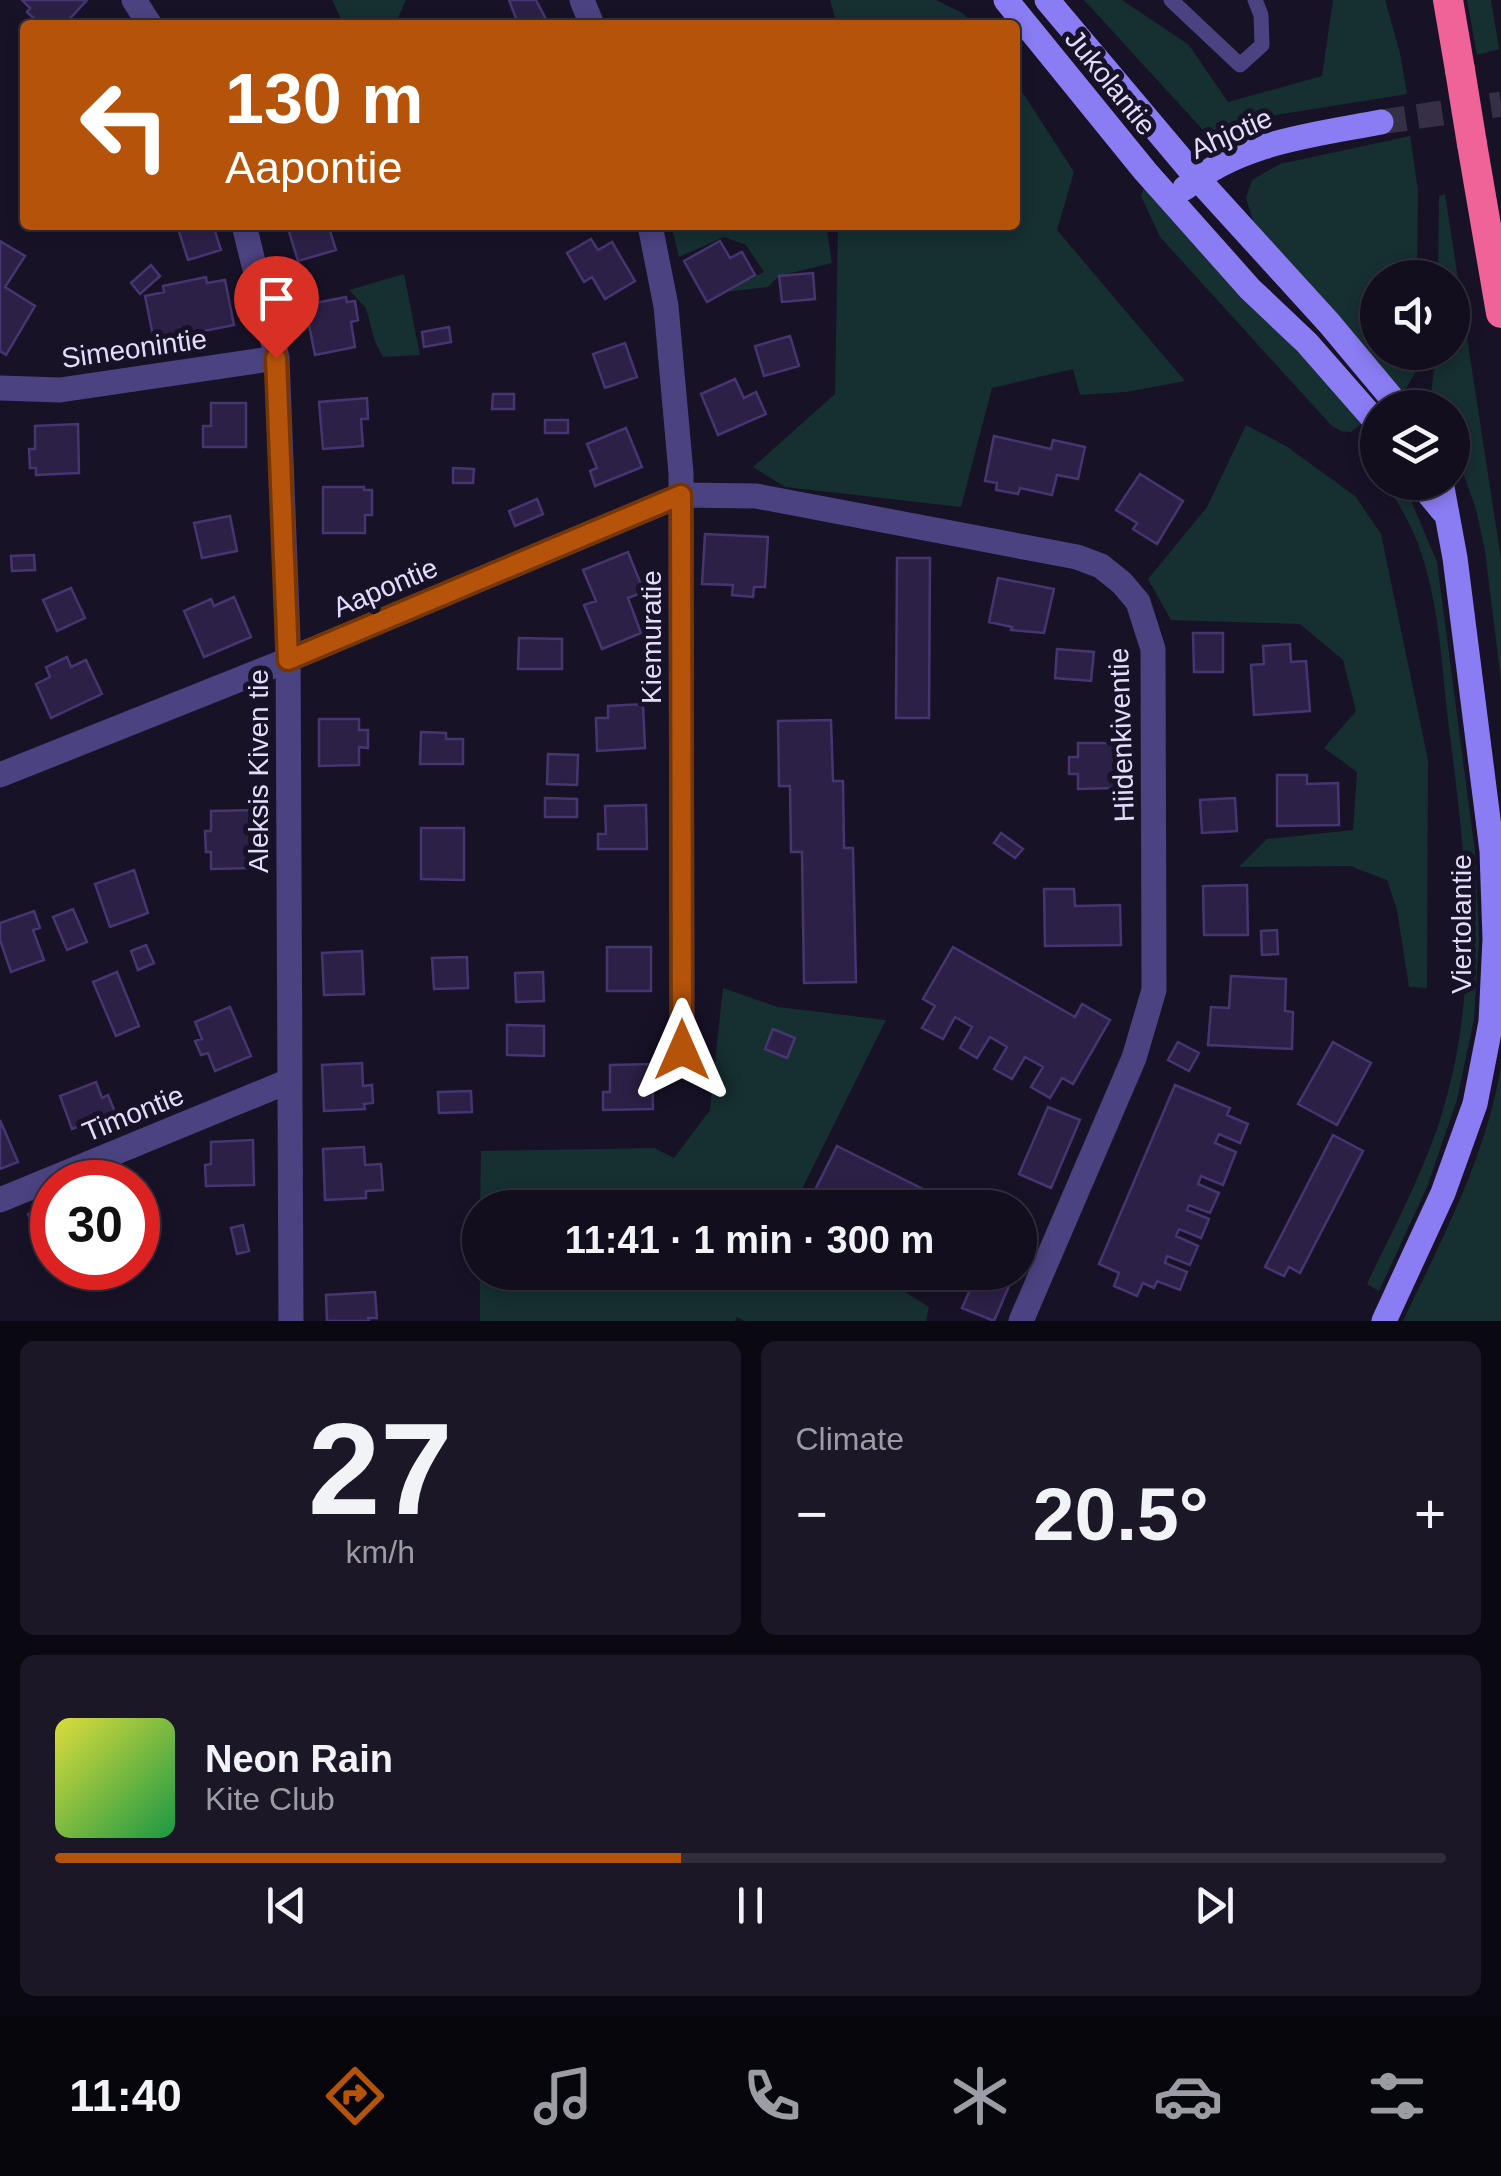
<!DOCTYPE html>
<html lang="en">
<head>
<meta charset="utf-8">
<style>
  :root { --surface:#120e1d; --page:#1b1726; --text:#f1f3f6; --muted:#9c9ca4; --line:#312e3b; --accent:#b45309 }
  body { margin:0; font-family:Arial,sans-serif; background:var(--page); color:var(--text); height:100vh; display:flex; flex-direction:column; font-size:38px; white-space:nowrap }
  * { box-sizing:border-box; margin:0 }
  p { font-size:32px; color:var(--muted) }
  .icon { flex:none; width:55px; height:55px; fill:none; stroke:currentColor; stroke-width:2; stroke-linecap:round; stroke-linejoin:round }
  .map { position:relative; height:1321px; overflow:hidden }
  .sheet { display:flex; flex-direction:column; gap:20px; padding:20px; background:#0a0810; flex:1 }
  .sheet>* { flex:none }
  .top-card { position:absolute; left:20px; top:20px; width:1000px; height:210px; border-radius:10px; box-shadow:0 5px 15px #0003,0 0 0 2px var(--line); background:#b45309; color:#fff; overflow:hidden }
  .fabs { position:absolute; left:1360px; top:260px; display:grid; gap:20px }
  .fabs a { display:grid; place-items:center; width:110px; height:110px; border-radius:50%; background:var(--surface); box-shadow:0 5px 15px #0003,0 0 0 2px var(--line); font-size:50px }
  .speed { position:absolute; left:30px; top:1160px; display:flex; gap:20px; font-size:50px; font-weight:700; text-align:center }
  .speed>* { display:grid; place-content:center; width:130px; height:130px; border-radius:50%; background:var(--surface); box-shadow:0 5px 15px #0003,0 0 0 2px var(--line); line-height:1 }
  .speed .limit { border:15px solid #d22; background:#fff; color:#111 }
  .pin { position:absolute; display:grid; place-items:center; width:85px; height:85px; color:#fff; margin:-102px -42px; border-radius:50% 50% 50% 0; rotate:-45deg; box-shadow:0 0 10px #0007 }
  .pin .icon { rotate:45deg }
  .me { position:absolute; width:110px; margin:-55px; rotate:0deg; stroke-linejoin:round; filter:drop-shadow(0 0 8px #0008) }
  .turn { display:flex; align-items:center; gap:35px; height:210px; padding:0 40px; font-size:45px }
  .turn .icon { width:130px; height:130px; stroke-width:2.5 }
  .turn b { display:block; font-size:70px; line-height:85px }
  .big { font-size:75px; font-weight:600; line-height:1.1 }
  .sheet .card { flex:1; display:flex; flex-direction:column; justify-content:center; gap:15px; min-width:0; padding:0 35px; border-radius:15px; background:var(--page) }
  .sheet .dial { align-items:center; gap:0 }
  .dial b { font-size:130px; line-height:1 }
  .song { display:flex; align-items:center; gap:30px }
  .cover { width:120px; height:120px; border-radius:15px; background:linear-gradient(135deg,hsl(60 70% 55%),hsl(140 70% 35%)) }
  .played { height:10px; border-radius:5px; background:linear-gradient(90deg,var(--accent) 45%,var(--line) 45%) }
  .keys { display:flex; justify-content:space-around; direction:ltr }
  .heat { display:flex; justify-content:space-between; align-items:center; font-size:55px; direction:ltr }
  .sheet .tiles { flex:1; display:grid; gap:20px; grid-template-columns:1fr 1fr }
  .card:last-child { grid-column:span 2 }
  .trip { position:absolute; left:462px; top:1190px; width:575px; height:100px; border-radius:50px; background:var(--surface); box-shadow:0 5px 15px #0003,0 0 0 2px var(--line); font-weight:600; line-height:100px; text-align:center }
  .dock { display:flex; height:160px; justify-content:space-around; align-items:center; background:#07060c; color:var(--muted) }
  .dock .icon { width:70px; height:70px }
  .dock .active { color:var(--accent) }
  .dock b { font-size:45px; color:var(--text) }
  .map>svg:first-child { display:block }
  .green { fill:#162f30 }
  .building { fill:#2c2046; stroke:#463570; stroke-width:2.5 }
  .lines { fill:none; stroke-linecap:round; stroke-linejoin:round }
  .secondary-tunnel { stroke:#363047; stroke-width:25; stroke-dasharray:25 12; stroke-linecap:butt }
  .lane { stroke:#4b4281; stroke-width:15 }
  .street { stroke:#4b4281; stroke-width:25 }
  .secondary { stroke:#8a7cf2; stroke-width:25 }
  .highway { stroke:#f06399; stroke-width:30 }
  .highway-bridge { stroke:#f06399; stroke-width:30 }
  .route-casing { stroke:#753606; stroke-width:25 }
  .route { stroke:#b45309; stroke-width:18 }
  .labels { text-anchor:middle; stroke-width:10; stroke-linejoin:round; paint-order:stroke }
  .street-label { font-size:28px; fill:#e3dcfc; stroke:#181227 }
</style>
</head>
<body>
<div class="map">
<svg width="1501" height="1321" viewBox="0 0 1501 1321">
  <rect width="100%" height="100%" fill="#181227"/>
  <path class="green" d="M332,0H406L395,25H344Z
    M830,0H936L962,13L976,25H837Z
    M1084,0H1122L1189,45L1228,102L1322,76L1333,0H1385L1400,53L1407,94L1264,117L1215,132L1203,130Z
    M1467,0H1491L1499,49L1477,55Z
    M1015,81L1074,172L1057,230L1185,381L1126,392L1080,395L1073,369L992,388L961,507L785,487L753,467L835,394L838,225H1015Z
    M1410,136L1418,190L1417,277L1378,278V352L1416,353L1415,373L1403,393L1253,221L1246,198L1252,180L1280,164Z
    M1144,187L1300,349L1362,423L1351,432L1341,431L1331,425L1160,237L1141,196Z
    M1445,194L1501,559V681L1485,551L1476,509L1453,445L1452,408L1433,407L1431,393L1436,353L1452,352V278L1438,277L1439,196Z
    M671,225H826L832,263L779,276L768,287L724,292L764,272L746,245L724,237L679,257Z
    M404,274L420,355L383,357L375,342L366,308L349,290Z
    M1246,425L1286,446L1355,496L1381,534L1428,760L1427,988L1409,987L1397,910L1387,880L1350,866L1239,867L1267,839L1353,830L1357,772L1324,748L1356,711L1343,660L1300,624L1171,620L1148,579L1207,507Z
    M1403,482L1437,562L1475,852L1479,939L1474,1019L1457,1100L1427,1187L1379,1291L1367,1284C1396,1223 1430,1161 1447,1096C1481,971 1464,846 1448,720C1439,639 1437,547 1383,483Z
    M723,988L778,1007L886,1020L793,1207L480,1208L481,1151L654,1148L674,1158L710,1110Z
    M1501,1066V1321H1403C1442,1239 1486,1157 1501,1066Z
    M480,1272L874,1273L929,1307L926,1321H744L737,1317L735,1321H480Z"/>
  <path class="building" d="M22,0H87L64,25H48L43,20L39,23L27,12L30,8Z
    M509,0H536L549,25H507L517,21Z
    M177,225H213L221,250L188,260Z
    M287,225H336L338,229L330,231L336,250L298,261Z
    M591,239L598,250L612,242L635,281L605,299L592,277L584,282L567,253Z
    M0,241L25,256L5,287L35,306L6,355L0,351Z
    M720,241L730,258L742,252L755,275L707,302L684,261Z
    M151,265L160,276L140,294L131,283Z
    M813,273L815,299L782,302L779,276Z
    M206,277L207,283L225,280L234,325L154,341L145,296L164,292L163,286Z
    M346,297L347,302L355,301L358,320L351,322L355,347L315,355L305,305Z
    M449,327L451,342L424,347L422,332Z
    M790,336L799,366L764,376L755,346Z
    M625,343L637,377L605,388L593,354Z
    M735,379L744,398L756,392L766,414L718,435L701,394Z
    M493,394H514V409H492Z
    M367,398L368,419H361L363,446L323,449L319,402Z
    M211,403H246V447H203V426H211Z
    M545,420H568V433H545Z
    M78,424L79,473L36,475V468H30L29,449H35V426Z
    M626,428L642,467L595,486L590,471L597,468L587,444Z
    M994,436L1051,449L1053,440L1085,447L1078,479L1057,475L1052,495L1020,488L1018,494L996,490L997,483L985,481Z
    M453,468L474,469L473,483H453Z
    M1140,474L1183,501L1157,544L1133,529L1137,523L1116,510Z
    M323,487H364V490H372V515H365V533H323Z
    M537,499L543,514L515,526L509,511Z
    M230,516L237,551L202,558L194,523Z
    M705,534L768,537L765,587H754L753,597L732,595L733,585L702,584Z
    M628,552L644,592L628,598L641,633L602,649L584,605L596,601L583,570Z
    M34,555L35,570L12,571L11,556Z
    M897,558H930L929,718H896Z
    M998,578L1054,589L1044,633L1011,630L1012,627L989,622Z
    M71,588L85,618L57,631L43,600Z
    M234,597L251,637L204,657L184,611L211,599L214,606Z
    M1193,633H1223V672H1194Z
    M519,638L562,639V669H518Z
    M1290,644L1291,662L1306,661L1310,711L1254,715L1251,665L1264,664L1263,646Z
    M1057,649L1094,652L1091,681L1055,678Z
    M67,657L71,667L86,660L102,694L51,718L36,684L50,677L46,667Z
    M643,704L645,748L597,751L596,718H608V706Z
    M319,719H359V730H368V748L359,747V765L319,766Z
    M831,720L833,781H843L844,848H853L856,982L804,983L802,852H791L790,786H779L778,721Z
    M421,732L446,733V739H463V764H420Z
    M1078,743H1116V788L1078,789V774H1069V757H1078Z
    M548,754L578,755L577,785L547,784Z
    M1277,775H1307V784L1338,783L1339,825L1277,826Z
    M545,798L577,799V817H545Z
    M1235,798L1237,831L1202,833L1200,800Z
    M646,805L647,849H598V834H606L605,806Z
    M256,810V868L211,869V852H206L205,831H211V811Z
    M421,828H464V880L421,879Z
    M1001,833L1023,849L1015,858L994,843Z
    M134,870L148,913L110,927L95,884Z
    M1247,885L1248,935H1204L1203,886Z
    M1044,889H1074L1075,906L1120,905L1121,945L1045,946Z
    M73,909L87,942L67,950L53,917Z
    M34,911L40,928L33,930L44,960L11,972L0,940V923Z
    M1277,930L1278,954L1262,955L1261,931Z
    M146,945L154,963L138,970L131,951Z
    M607,947H651V991H607Z
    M953,947L1075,1017L1082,1004L1110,1020L1073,1084L1062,1078L1050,1098L1031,1087L1043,1067L1025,1057L1012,1079L994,1069L1007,1047L990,1037L977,1058L960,1048L972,1027L955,1017L943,1039L922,1028L935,1006L923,999Z
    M362,951L364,994L324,995L322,953Z
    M467,957L468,988L434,989L432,958Z
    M117,972L139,1026L116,1036L93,982Z
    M543,972L544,1001L516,1002L515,973Z
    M1231,976L1286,979L1285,1011L1293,1012L1292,1049L1208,1045L1211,1007L1229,1008Z
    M230,1007L251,1056L215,1071L208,1053L201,1055L195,1041L202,1039L195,1022Z
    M507,1025L544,1026V1056L507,1055Z
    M773,1029L795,1038L787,1058L765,1049Z
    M1178,1042L1199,1053L1189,1071L1168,1060Z
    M1333,1042L1371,1063L1337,1125L1298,1104Z
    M362,1063L363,1086L372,1085L373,1103L364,1104L365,1109L324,1111L322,1065Z
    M652,1064L653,1109L603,1110V1092H610V1065Z
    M96,1082L102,1098L108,1095L115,1112L72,1129L60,1096Z
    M1175,1085L1230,1108L1227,1115L1248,1124L1240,1143L1219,1134L1215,1143L1236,1152L1223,1185L1201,1176L1198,1184L1219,1193L1210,1213L1189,1205L1187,1210L1209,1219L1201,1238L1179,1229L1176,1236L1198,1246L1190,1265L1167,1256L1165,1263L1187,1272L1180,1290L1157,1281L1154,1288L1143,1283L1137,1296L1114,1286L1119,1273L1099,1264Z
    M471,1091L472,1112L439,1113L438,1092Z
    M1048,1107L1080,1120L1051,1188L1019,1174Z
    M0,1120L18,1162L0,1169Z
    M1333,1135L1363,1151L1300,1273L1289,1267L1284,1276L1265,1267Z
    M253,1140L254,1185L206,1186L205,1165L211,1164V1142Z
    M837,1146L961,1208H816L819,1202L811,1198Z
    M364,1147L365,1165L381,1164L383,1190L366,1191V1198L325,1200L323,1149Z
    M52,1203V1254L47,1256L28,1214Z
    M243,1225L249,1251L237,1254L231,1228Z
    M978,1272H1015L994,1321L962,1308Z
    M375,1292L377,1318H368L369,1321H327L326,1295Z"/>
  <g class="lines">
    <path class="secondary-tunnel" d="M1381,122L1501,104"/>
    <path class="lane" d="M1171,0L1240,65L1262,45L1261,15L1255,0"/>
    <path class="street" d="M134,0L150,25
      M582,0L592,25
      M244,225L277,358L288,640L291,1321
      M650,225L666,306L681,473L682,1051
      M0,388L60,390L277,358
      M0,775L288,660L681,495L756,496L1077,557L1101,566L1122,583L1138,602L1153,649L1154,990L1134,1058L1021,1321
      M0,1200L289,1081"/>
    <path class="secondary" d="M1006,0L1145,171L1250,289L1307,343L1378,424
      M1047,0L1197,178L1329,323L1400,408
      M1185,188C1240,142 1313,135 1381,122
      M1419,482L1443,511
      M1384,1321L1443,1193L1475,1104L1491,1022L1495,939L1492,851L1455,558L1441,482"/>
    <path class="highway" d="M1448,0L1460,70
      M1472,144L1501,313"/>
    <path class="highway-bridge" d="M1460,70L1472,144"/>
  </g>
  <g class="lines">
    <g class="route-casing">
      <path id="route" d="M276,358L288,660L681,495L682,1050"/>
    </g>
    <use href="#route" class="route"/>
  </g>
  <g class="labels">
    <g class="street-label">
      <text transform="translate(1111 82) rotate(51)" y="10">Jukolantie</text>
      <text transform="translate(1231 133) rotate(-24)" y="10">Ahjotie</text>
      <text transform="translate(134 348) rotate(-8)" y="10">Simeonintie</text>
      <text transform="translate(385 587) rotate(-23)" y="10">Aapontie</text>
      <text transform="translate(651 637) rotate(-90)" y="10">Kiemuratie</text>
      <text transform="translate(1121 735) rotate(-92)" y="10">Hiidenkiventie</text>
      <text transform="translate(258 771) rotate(-90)" y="10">Aleksis Kiven tie</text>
      <text transform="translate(1461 924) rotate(-90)" y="10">Viertolantie</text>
      <text transform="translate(133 1113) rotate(-22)" y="10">Timontie</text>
    </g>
  </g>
</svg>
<div class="fabs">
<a><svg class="icon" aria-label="sound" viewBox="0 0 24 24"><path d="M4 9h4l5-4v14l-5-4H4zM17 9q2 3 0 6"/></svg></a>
<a><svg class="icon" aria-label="layers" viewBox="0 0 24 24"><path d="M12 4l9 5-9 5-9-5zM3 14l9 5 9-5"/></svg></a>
</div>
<div class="speed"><div class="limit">30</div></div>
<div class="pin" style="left:276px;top:358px;background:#d93025"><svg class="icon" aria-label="arrive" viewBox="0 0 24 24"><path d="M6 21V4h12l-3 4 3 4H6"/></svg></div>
<svg class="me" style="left:682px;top:1050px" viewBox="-20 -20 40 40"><path d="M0-17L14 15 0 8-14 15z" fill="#b45309" stroke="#fff" stroke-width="4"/></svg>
<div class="trip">11:41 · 1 min · 300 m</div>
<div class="top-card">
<div class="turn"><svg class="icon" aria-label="left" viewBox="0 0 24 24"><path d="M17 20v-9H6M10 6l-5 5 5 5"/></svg><div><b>130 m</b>Aapontie</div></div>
</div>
</div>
<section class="sheet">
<div class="tiles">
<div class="card dial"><b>27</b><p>km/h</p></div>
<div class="card"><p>Climate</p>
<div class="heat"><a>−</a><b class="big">20.5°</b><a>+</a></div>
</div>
<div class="card">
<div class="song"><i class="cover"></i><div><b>Neon Rain</b><p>Kite Club</p></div></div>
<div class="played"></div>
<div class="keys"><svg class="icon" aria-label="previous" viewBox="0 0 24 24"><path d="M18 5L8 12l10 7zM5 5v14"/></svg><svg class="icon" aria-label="pause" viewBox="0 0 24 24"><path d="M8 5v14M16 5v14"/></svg><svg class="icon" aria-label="next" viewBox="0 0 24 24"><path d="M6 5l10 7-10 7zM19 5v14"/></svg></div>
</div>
</div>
</section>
<nav class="dock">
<b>11:40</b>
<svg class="icon active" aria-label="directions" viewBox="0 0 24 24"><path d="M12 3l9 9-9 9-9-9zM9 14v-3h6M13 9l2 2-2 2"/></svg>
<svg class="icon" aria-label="music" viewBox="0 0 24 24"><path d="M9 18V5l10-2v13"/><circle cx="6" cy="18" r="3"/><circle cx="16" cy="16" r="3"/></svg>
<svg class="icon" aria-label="phone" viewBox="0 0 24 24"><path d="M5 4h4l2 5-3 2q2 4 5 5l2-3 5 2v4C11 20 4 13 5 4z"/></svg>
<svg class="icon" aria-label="climate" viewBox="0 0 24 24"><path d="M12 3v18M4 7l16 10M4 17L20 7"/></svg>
<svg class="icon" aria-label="car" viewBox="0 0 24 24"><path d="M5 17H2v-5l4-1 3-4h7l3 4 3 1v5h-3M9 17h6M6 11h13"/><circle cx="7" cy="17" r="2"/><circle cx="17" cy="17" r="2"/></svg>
<svg class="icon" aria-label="filters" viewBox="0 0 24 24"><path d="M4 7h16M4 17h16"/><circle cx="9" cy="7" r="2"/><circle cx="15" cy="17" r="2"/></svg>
</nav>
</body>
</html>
